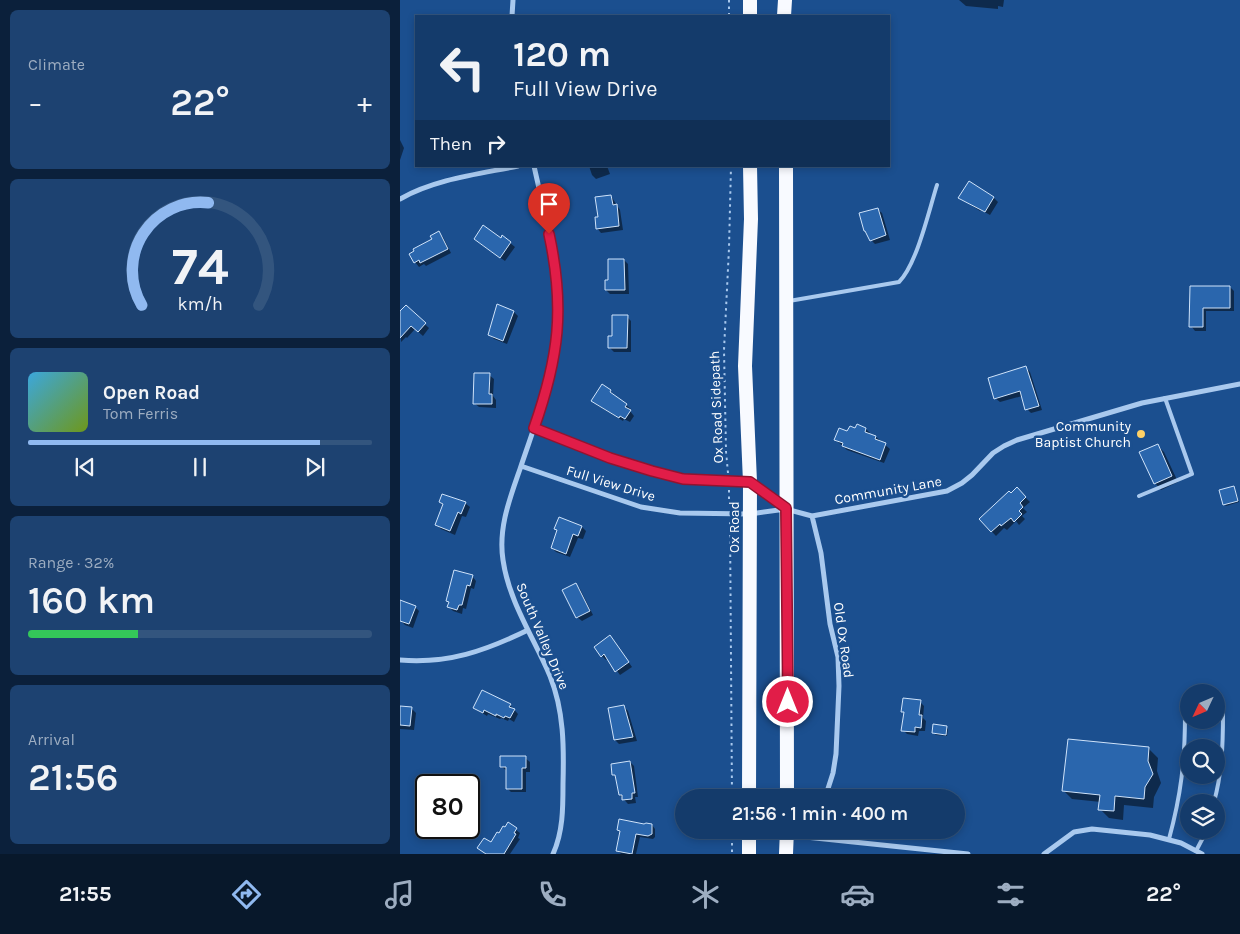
<!DOCTYPE html>
<html lang="en">
<head>
<meta charset="utf-8">
<style>
  :root { --surface:#143b6b; --page:#1d4271; --text:#f1f3f6; --muted:#9dadc1; --line:#33557e; --accent:#90b9f0 }
  body { margin:0; font-family:Karla,sans-serif; background:var(--page); color:var(--text); height:100vh; display:flex; flex-direction:column; font-size:19px; white-space:nowrap }
  * { box-sizing:border-box; margin:0 }
  p { font-size:16px; color:var(--muted) }
  .icon { flex:none; width:28px; height:28px; fill:none; stroke:currentColor; stroke-width:2; stroke-linecap:round; stroke-linejoin:round }
  .map { position:relative; flex:1; overflow:hidden }
  .details { display:flex; flex-direction:column; gap:10px; padding:10px; background:#0b203b; width:400px }
  .details>* { flex:none }
  .hud { position:absolute; left:15px; top:15px; width:475px; height:152px; border-radius:0px; box-shadow:0 2px 8px #0003,0 0 0 1px var(--line); background:#143b6b; color:var(--text); overflow:hidden }
  .needle { width:32px; rotate:226deg }
  .buttons { position:absolute; left:780px; top:684px; display:grid; gap:10px }
  .buttons a { display:grid; place-items:center; width:45px; height:45px; border-radius:50%; background:var(--surface); box-shadow:0 2px 8px #0003,0 0 0 1px var(--line); font-size:25px }
  .speed { position:absolute; left:15px; top:774px; display:flex; gap:10px; font-size:25px; font-weight:700; text-align:center }
  .speed>* { display:grid; place-content:center; width:65px; height:65px; border-radius:50%; background:var(--surface); box-shadow:0 2px 8px #0003,0 0 0 1px var(--line); line-height:1 }
  .speed .limit { border:2px solid #111; border-radius:8px; background:#fff; color:#111 }
  .pin { position:absolute; display:grid; place-items:center; width:42px; height:42px; color:#fff; margin:-51px -21px; border-radius:50% 50% 50% 0; rotate:-45deg; box-shadow:0 0 5px #0007 }
  .pin .icon { rotate:45deg }
  .me { position:absolute; width:55px; margin:-28px; rotate:0deg; stroke-linejoin:round; filter:drop-shadow(0 0 4px #0008) }
  .turn { display:flex; align-items:center; gap:18px; height:105px; padding:0 15px; font-size:22px }
  .turn .icon { width:65px; height:65px; stroke-width:2.5 }
  .turn b { display:block; font-size:35px; line-height:42px }
  .then { display:flex; align-items:center; height:48px; padding:0 15px; background:#0003; gap:10px; font-size:19px }
  .big { font-size:38px; font-weight:600; line-height:1.1 }
  .details .card { flex:1; display:flex; flex-direction:column; justify-content:center; gap:8px; min-width:0; padding:0 18px; border-radius:8px; background:var(--page) }
  .details .dial { align-items:center; gap:0 }
  .dial svg { height:130px; overflow:visible; fill:none; stroke:var(--line); stroke-width:7; stroke-linecap:round; text-anchor:middle }
  .dial text { fill:var(--text); stroke:none }
  .song { display:flex; align-items:center; gap:15px }
  .cover { width:60px; height:60px; border-radius:8px; background:linear-gradient(135deg,hsl(200 70% 55%),hsl(80 70% 35%)) }
  .played { height:5px; border-radius:2px; background:linear-gradient(90deg,var(--accent) 85%,var(--line) 85%) }
  .keys { display:flex; justify-content:space-around; direction:ltr }
  .heat { display:flex; justify-content:space-between; align-items:center; font-size:28px; direction:ltr }
  .charge { height:8px; border-radius:4px; background:linear-gradient(90deg,#34c759 32%,var(--line) 0) }
  .trip { position:absolute; left:275px; top:789px; width:290px; height:50px; border-radius:25px; background:var(--surface); box-shadow:0 2px 8px #0003,0 0 0 1px var(--line); font-weight:600; line-height:50px; text-align:center }
  .tab-bar { display:flex; height:80px; justify-content:space-around; align-items:center; background:#08182b; color:var(--muted) }
  .tab-bar .icon { width:35px; height:35px }
  .tab-bar .selected { color:var(--accent) }
  .tab-bar b { font-size:22px; color:var(--text) }
  main { display:flex; flex:1; min-height:0 }
  .map>svg:first-child { display:block }
  .shadow { fill:#0007 }
  .building { fill:#2a66ad; stroke:#cfe3fa }
  .lines { fill:none; stroke-linecap:round; stroke-linejoin:round }
  .path { stroke:#a9c9ee; stroke-width:2; stroke-dasharray:2.5 4; stroke-linecap:butt }
  .service { stroke:#a9c9ee; stroke-width:4 }
  .minor { stroke:#a9c9ee; stroke-width:5 }
  .trunk { stroke:#f8faff; stroke-width:14 }
  .route-casing { stroke:#92132f; stroke-width:12 }
  .route { stroke:#e11d48; stroke-width:9 }
  .poi-dot { fill:#ffd166; stroke:#1b4f8f; stroke-width:2 }
  .labels { text-anchor:middle; stroke-width:5; stroke-linejoin:round; paint-order:stroke }
  .street-label { font-size:14px; fill:#fff; stroke:#1b4f8f }
  .poi-label { font-size:14px; fill:#fff; stroke:#1b4f8f; text-anchor:end }
</style>
</head>
<body>
<main>
<section class="details">
<div class="card"><p>Climate</p>
<div class="heat"><a>−</a><b class="big">22°</b><a>+</a></div>
</div>
<div class="card dial"><svg viewBox="0 0 100 80">
<path d="M14 69A42 42 0 1 1 86 69"/>
<path d="M14 69A42 42 0 0 1 55 6" stroke="#90b9f0"/>
<text x="50" y="56" font-size="32" font-weight="700">74</text>
<text x="50" y="72" font-size="11">km/h</text>
</svg></div>
<div class="card">
<div class="song"><i class="cover"></i><div><b>Open Road</b><p>Tom Ferris</p></div></div>
<div class="played"></div>
<div class="keys"><svg class="icon" aria-label="previous" viewBox="0 0 24 24"><path d="M18 5L8 12l10 7zM5 5v14"/></svg><svg class="icon" aria-label="pause" viewBox="0 0 24 24"><path d="M8 5v14M16 5v14"/></svg><svg class="icon" aria-label="next" viewBox="0 0 24 24"><path d="M6 5l10 7-10 7zM19 5v14"/></svg></div>
</div>
<div class="card"><p>Range · 32%</p><b class="big">160 km</b><div class="charge"></div></div>
<div class="card"><p>Arrival</p><b class="big">21:56</b></div>
</section>
<div class="map">
<svg width="840" height="854" viewBox="0 0 840 854">
  <rect width="100%" height="100%" fill="#1b4f8f"/>
  <path class="shadow" d="M559,0H604L603,7L598,6V9L566,6Z
    M0,140L4,148L0,160Z
    M189,166H207L210,174L196,179L192,175Z
    M211,196L220,210L223,230L201,233L197,228L199,218Z
    M560,198H594L598,202L590,215L581,210L580,211Z
    M477,209L482,213L490,240L475,244L471,240Z
    M38,233L43,237L51,253L26,266L24,264L19,267L15,262Z
    M103,237L115,247L105,261L79,243L101,240Z
    M224,260L228,264L229,294H210L206,290L210,281Z
    M791,287H830L834,291V311H806V331H795L791,326Z
    M98,305L114,312L118,316L107,344L94,339L90,335Z
    M6,307L29,328L23,336L15,329L7,338L6,337L1,342L0,313Z
    M227,317L231,321V352H214L209,347L213,337Z
    M626,368L630,372L642,410L631,413L627,409L622,396L600,402L595,398Z
    M89,375L94,379L93,396L96,400V408L79,407L74,403Z
    M210,391L214,395V396L231,409L230,411L234,416L230,422L224,419L223,421L197,405Z
    M456,429H466L470,433L469,435L476,437L490,449L484,463L447,450L436,440Z
    M757,445L764,452L778,482L761,490L755,483Z
    M834,487L839,502L826,506L824,504Z
    M617,489L630,502L623,508L627,512L622,516L625,519L619,525L616,521L607,530L604,528L596,536L580,519Z
    M40,502L65,503L70,507L66,517L62,516L55,535L41,529L36,524L44,506Z
    M182,527L186,531L183,539L178,538L170,557L156,552L152,548Z
    M72,576L76,581L74,589L71,588L66,609L63,608L62,614L53,611L49,607L50,603L48,601Z
    M176,585L180,589L193,615L182,621L177,617Z
    M0,602L15,607L19,611L13,628L5,625L1,621Z
    M214,641L232,667L220,675L208,658L206,660L202,656Z
    M520,702L524,706L523,718L526,721L525,731H519L518,736L507,734L503,730L505,713L503,711Z
    M110,705L118,714L114,722L109,719L108,721L101,718L100,719L88,714L87,716L74,708Z
    M224,707L228,711L237,741L219,744L215,740Z
    M12,709L16,713L14,730L0,729V710Z
    M546,727L548,729L547,736L536,735L534,733Z
    M749,749L758,758L757,771L761,783L754,797L753,808L724,805L723,820L709,818L700,809L701,802L672,799L663,790Z
    M125,758L130,762V772H126V792H111L107,788V771L102,767Z
    M230,762L234,766L238,797H235L236,803L228,804L220,795L217,778L214,774Z
    M108,824L120,833L118,838L120,839L110,854H86L79,848L91,844Z
    M252,825L255,829V837L253,839L240,837L236,854H221L217,850L221,833L218,830Z"/>
  <path class="building" d="M569,181L594,197L585,212L558,198Z
    M211,195L213,205L217,204L219,226L196,229L195,217H198L195,197Z
    M478,208L486,235L470,241L465,231H464L459,213Z
    M83,225L101,238L102,235L111,242L100,258L74,239Z
    M39,231L48,249L20,263L19,260L14,263L9,254L14,251L13,249L32,239L30,236Z
    M208,259H224L225,290H205V280H208Z
    M790,286H830V308H803V327H789Z
    M97,304L114,311L103,341L88,335Z
    M6,305L26,323L18,332L11,326L0,338V311Z
    M212,315H228L227,348H208V336H212Z
    M626,366L639,406L625,410L620,391L594,399L588,378Z
    M74,373H90L89,394H92V404H73Z
    M202,384L211,390L210,392L227,404L225,407L231,410L225,419L220,416L219,418L191,401Z
    M457,424L466,428L465,432L476,436L475,439L486,443L480,460L442,446L443,443L434,440L439,428L447,431L450,426L455,428Z
    M758,444L772,476L754,484L739,452Z
    M834,486L838,501L823,505L819,490Z
    M617,487L626,497L620,503L623,507L619,511L622,514L614,522L611,518L601,526L600,524L591,532L579,519L609,491L611,493Z
    M42,494L66,502L61,514L58,512L50,531L35,525L43,504L39,502Z
    M159,517L182,526L178,536L173,534L166,554L151,548L157,530L154,529Z
    M54,570L73,575L70,586L67,585L62,605H59L57,610L47,607L49,602L46,601Z
    M176,583L190,611L176,618L162,590Z
    M0,600L16,606L9,624L0,621Z
    M210,635L229,662L215,672L204,654L201,657L194,647Z
    M82,690L111,704L109,707L115,709L110,718L105,716L104,718L96,714V716L84,710L83,713L73,708Z
    M503,698L521,700L519,715H522L521,728L515,727V732L501,731L504,712H501Z
    M224,705L233,737L214,740L208,708Z
    M0,706L12,707L10,726L0,725Z
    M533,724L547,726L546,735L532,733Z
    M668,739L749,747L748,761L753,774L745,787L744,799L715,796L714,811L698,810L700,795L662,791Z
    M100,756H126V768H122V789H106V767H100Z
    M230,761L235,793H232V799L222,800V795H219L215,775H212L211,764Z
    M219,819L244,824L246,823L252,824V834L248,836L236,834L232,854L216,851L220,831L217,830Z
    M108,822L117,828L114,833L116,834L104,854H86L77,848L84,838L91,842L97,832L99,833L103,826L105,827Z"/>
  <g class="lines">
    <path class="path" d="M329,0V16
      M328,473L326,452L324,350L329,248L331,166
      M329,490V505
      M330,522L332,798
      M332,830V854"/>
    <path class="service" d="M389,301L499,282C517,264 529,210 537,185
      M739,496L792,474L765,398
      M814,802C822,773 823,745 823,714H816
      M769,839C781,795 785,761 785,715H789
      M796,851L807,830"/>
    <path class="minor" d="M112,16L113,0
      M134,166C148,230 167,295 154,360C146,397 132,433 120,469C110,498 98,528 103,560C109,602 134,638 150,676C164,711 164,747 163,784C163,808 163,832 153,854
      M0,199C35,179 79,174 118,166
      M134,428L210,458L252,471L283,479L350,482L386,509L412,516L547,491L562,483L572,475L593,453L604,446L617,440L742,403L840,384
      M121,466L241,507L280,513L350,514L386,509
      M412,516L421,553L430,624L438,657L439,686L436,754L433,773L425,798
      M0,660C48,664 85,651 128,630
      M387,835L415,838L417,830
      M415,838L568,854
      M644,854L674,832L692,829L750,835L781,843L802,854"/>
    <path class="trunk" d="M350,16V0
      M384,16L385,0
      M386,166L387,798
      M349,798L350,482L345,366L351,219L350,166
      M349,854V830
      M386,854L387,830"/>
  </g>
  <g class="lines">
    <g class="route-casing">
      <path id="route" d="M149,234C165,308 159,357 134,428L210,458L252,471L283,479L350,482L386,508L388,702"/>
    </g>
    <use href="#route" class="route"/>
  </g>
  <circle class="poi-dot" cx="741" cy="434" r="5"/>
  <g class="labels">
    <g class="street-label">
      <text transform="translate(316 407) rotate(-92)" y="5">Ox Road Sidepath</text>
      <text transform="translate(211 483) rotate(17)" y="5">Full View Drive</text>
      <text transform="translate(488 490) rotate(-10)" y="5">Community Lane</text>
      <text transform="translate(334 527) rotate(-90)" y="5">Ox Road</text>
      <text transform="translate(143 636) rotate(67)" y="5">South Valley Drive</text>
      <text transform="translate(444 640) rotate(82)" y="5">Old Ox Road</text>
    </g>
    <g class="poi-label">
      <text x="731" y="431">Community<tspan x="731" dy="16">Baptist Church</tspan></text>
    </g>
  </g>
</svg>
<div class="buttons">
<a><svg class="needle" viewBox="-14 -14 28 28"><path d="M0-13l5 13h-10z" fill="#e53935"/><path d="M0 13l5-13h-10z" fill="#9dadc1"/></svg></a>
<a><svg class="icon" aria-label="search" viewBox="0 0 24 24"><circle cx="10" cy="10" r="6"/><path d="M15 15l6 6"/></svg></a>
<a><svg class="icon" aria-label="layers" viewBox="0 0 24 24"><path d="M12 4l9 5-9 5-9-5zM3 14l9 5 9-5"/></svg></a>
</div>
<div class="speed"><div class="limit">80</div></div>
<div class="pin" style="left:149px;top:234px;background:#d93025"><svg class="icon" aria-label="arrive" viewBox="0 0 24 24"><path d="M6 21V4h12l-3 4 3 4H6"/></svg></div>
<svg class="me" style="left:388px;top:702px" viewBox="-20 -20 40 40"><circle r="17" fill="#e11d48" stroke="#fff" stroke-width="3"/><path d="M0-11L8 9 0 5-8 9z" fill="#fff"/></svg>
<div class="trip">21:56 · 1 min · 400 m</div>
<div class="hud">
<div class="turn"><svg class="icon" aria-label="left" viewBox="0 0 24 24"><path d="M17 20v-9H6M10 6l-5 5 5 5"/></svg><div><b>120 m</b>Full View Drive</div></div>
<div class="then">Then<svg class="icon" aria-label="right" viewBox="0 0 24 24"><path d="M7 20v-9h11M14 6l5 5-5 5"/></svg></div>
</div>
</div>
</main>
<nav class="tab-bar">
<b>21:55</b>
<svg class="icon selected" aria-label="directions" viewBox="0 0 24 24"><path d="M12 3l9 9-9 9-9-9zM9 14v-3h6M13 9l2 2-2 2"/></svg>
<svg class="icon" aria-label="music" viewBox="0 0 24 24"><path d="M9 18V5l10-2v13"/><circle cx="6" cy="18" r="3"/><circle cx="16" cy="16" r="3"/></svg>
<svg class="icon" aria-label="phone" viewBox="0 0 24 24"><path d="M5 4h4l2 5-3 2q2 4 5 5l2-3 5 2v4C11 20 4 13 5 4z"/></svg>
<svg class="icon" aria-label="climate" viewBox="0 0 24 24"><path d="M12 3v18M4 7l16 10M4 17L20 7"/></svg>
<svg class="icon" aria-label="car" viewBox="0 0 24 24"><path d="M5 17H2v-5l4-1 3-4h7l3 4 3 1v5h-3M9 17h6M6 11h13"/><circle cx="7" cy="17" r="2"/><circle cx="17" cy="17" r="2"/></svg>
<svg class="icon" aria-label="filters" viewBox="0 0 24 24"><path d="M4 7h16M4 17h16"/><circle cx="9" cy="7" r="2"/><circle cx="15" cy="17" r="2"/></svg>
<b>22°</b>
</nav>
</body>
</html>
